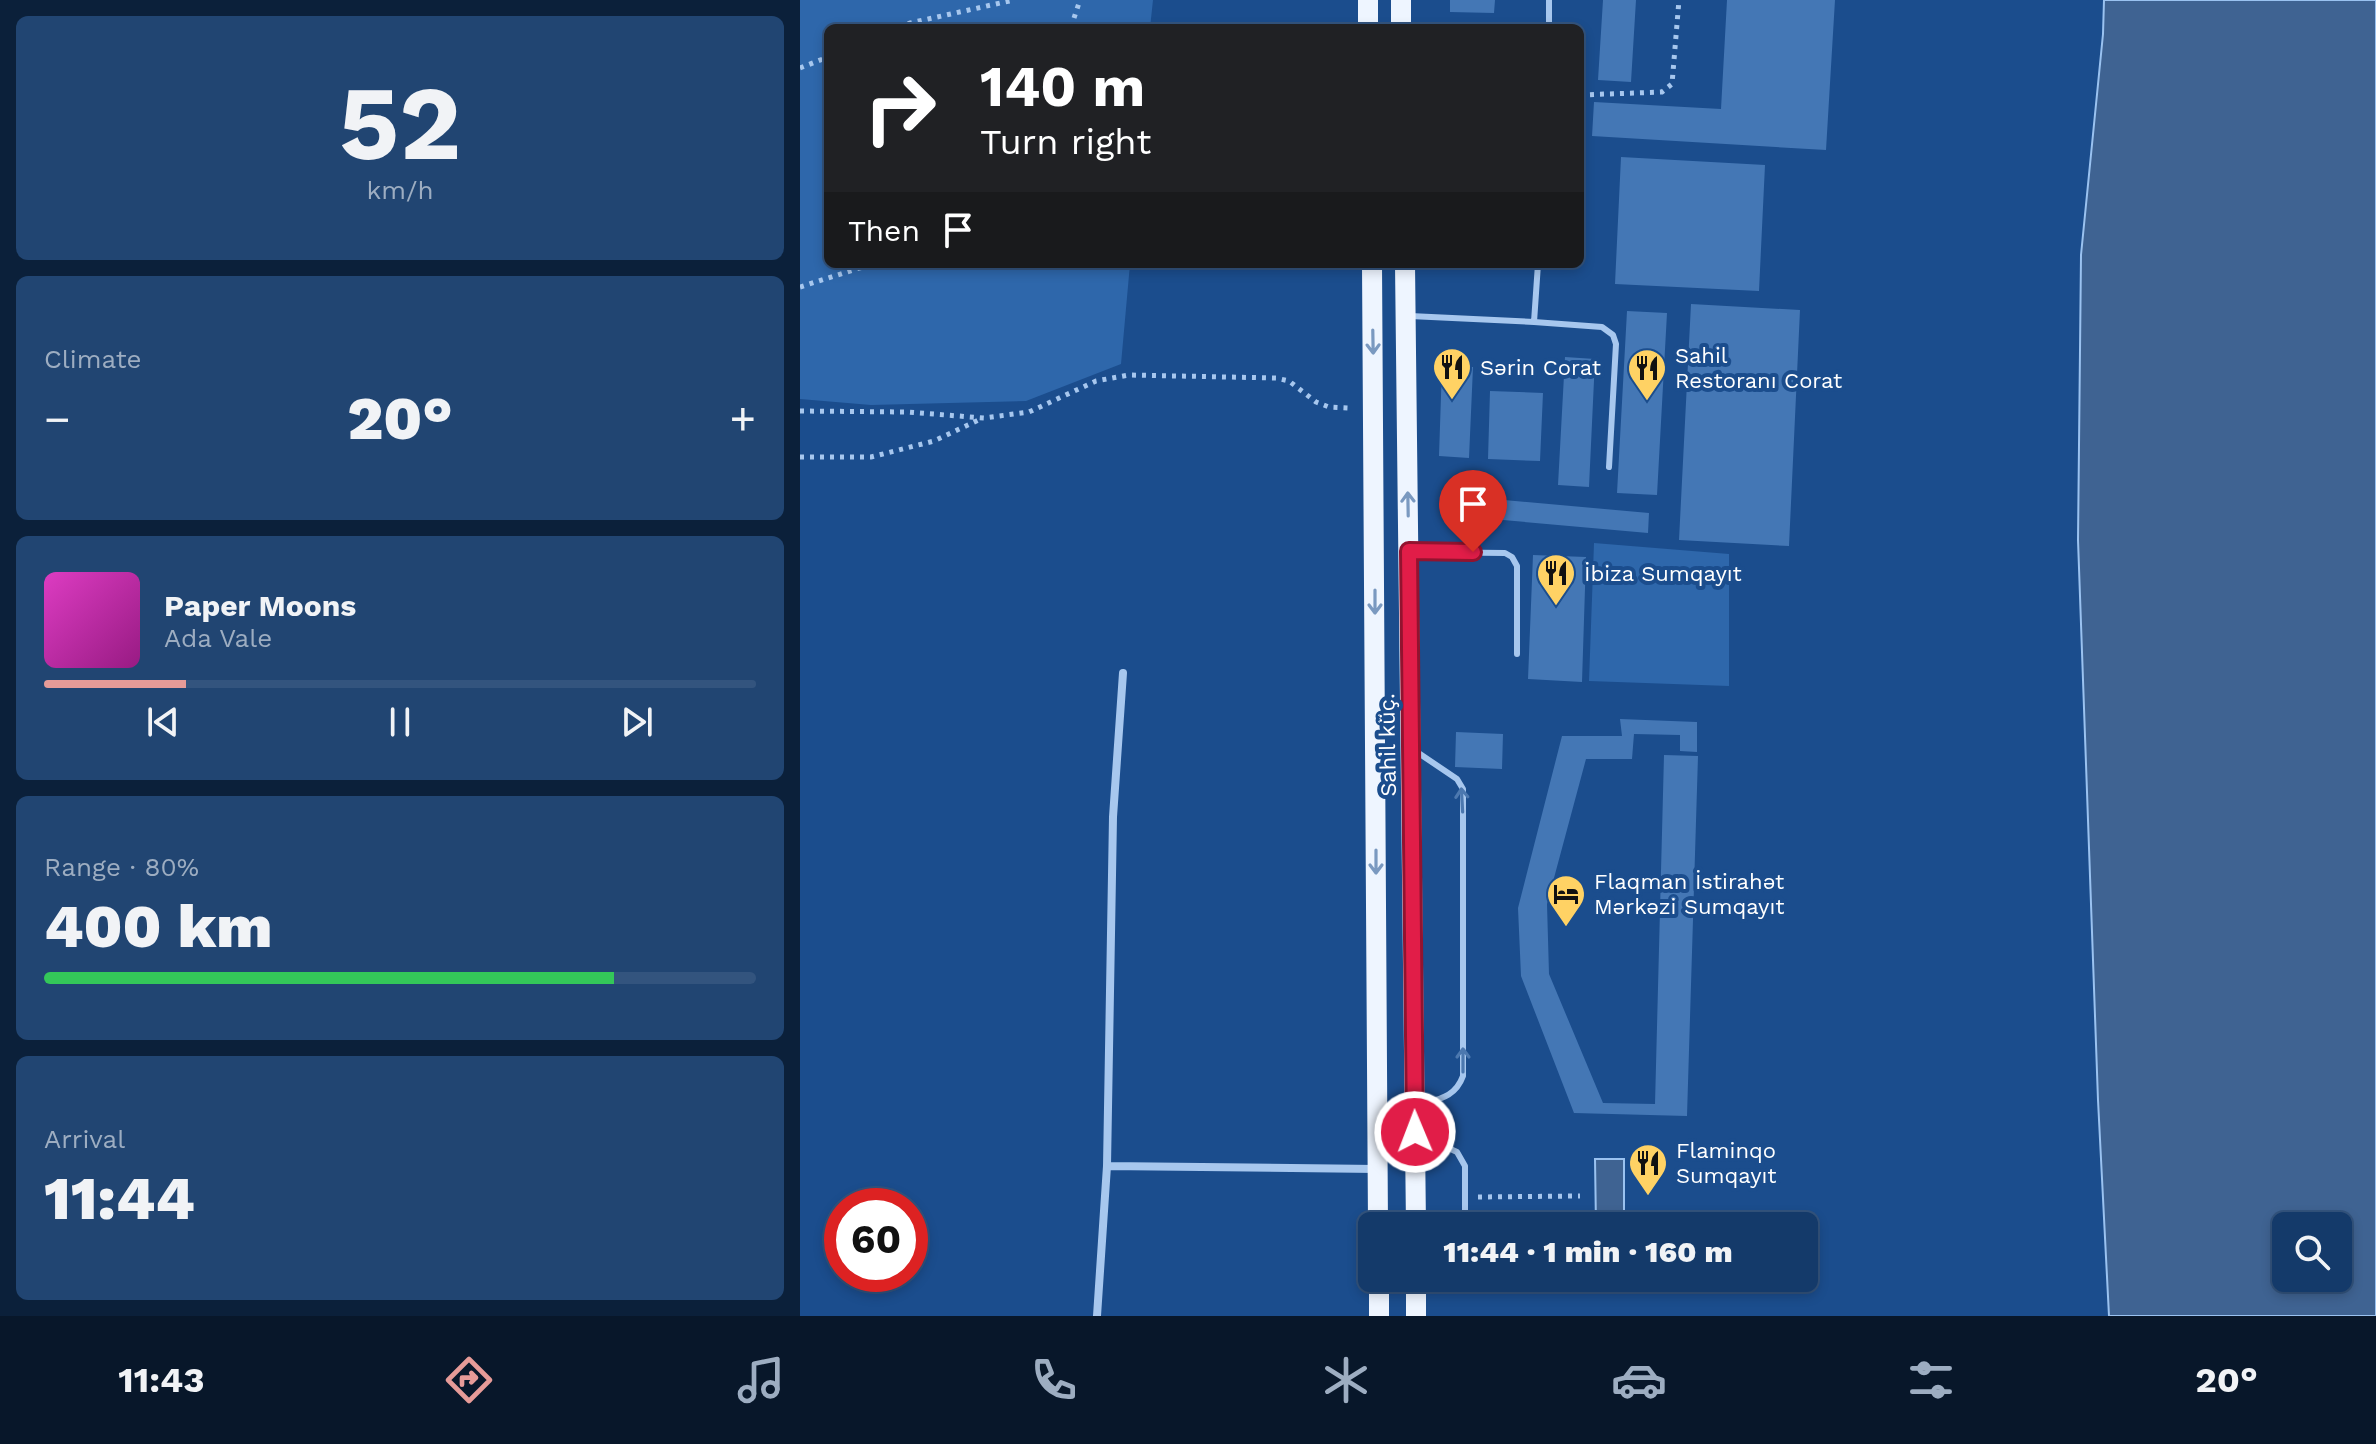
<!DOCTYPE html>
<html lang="en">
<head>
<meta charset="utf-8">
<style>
  :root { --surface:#143a6a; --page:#214572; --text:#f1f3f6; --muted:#9dadc1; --line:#33547e; --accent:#e69b98 }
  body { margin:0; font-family:"Work Sans",sans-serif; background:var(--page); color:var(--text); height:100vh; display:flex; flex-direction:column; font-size:30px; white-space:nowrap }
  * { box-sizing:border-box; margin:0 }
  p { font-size:26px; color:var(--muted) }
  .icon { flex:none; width:44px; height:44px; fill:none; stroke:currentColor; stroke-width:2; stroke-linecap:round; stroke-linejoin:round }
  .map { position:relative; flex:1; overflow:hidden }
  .drawer { display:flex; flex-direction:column; gap:16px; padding:16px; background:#0b203a; width:800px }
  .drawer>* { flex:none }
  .top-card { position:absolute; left:24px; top:24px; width:760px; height:244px; border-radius:12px; box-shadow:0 4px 12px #0003,0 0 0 2px var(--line); background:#202124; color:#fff; overflow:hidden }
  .buttons { position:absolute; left:1472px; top:1212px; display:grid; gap:16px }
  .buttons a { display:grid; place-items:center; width:80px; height:80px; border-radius:12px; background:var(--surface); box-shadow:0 4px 12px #0003,0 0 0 2px var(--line); font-size:40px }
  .speed { position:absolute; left:24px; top:1188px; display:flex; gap:16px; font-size:40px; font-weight:700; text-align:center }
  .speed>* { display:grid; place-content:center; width:104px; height:104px; border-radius:50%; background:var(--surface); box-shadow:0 4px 12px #0003,0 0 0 2px var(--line); line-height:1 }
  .speed .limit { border:12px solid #d22; background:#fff; color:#111 }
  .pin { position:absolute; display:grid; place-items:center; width:68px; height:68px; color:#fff; margin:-82px -34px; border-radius:50% 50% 50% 0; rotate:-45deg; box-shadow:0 0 8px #0007 }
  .pin .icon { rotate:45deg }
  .me { position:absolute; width:88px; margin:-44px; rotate:359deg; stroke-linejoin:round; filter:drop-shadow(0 0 6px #0008) }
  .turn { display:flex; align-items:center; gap:28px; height:168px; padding:0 24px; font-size:36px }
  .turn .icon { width:104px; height:104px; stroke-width:2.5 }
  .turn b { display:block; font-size:56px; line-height:68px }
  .then { display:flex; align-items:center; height:76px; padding:0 24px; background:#0003; gap:16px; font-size:30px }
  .big { font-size:60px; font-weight:800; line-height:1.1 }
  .drawer .card { flex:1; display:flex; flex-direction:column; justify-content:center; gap:12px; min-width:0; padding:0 28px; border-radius:12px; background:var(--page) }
  .drawer .dial { align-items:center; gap:0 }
  .dial b { font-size:104px; line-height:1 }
  .song { display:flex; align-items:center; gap:24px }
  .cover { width:96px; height:96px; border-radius:12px; background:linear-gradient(135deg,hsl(310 70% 55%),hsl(310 70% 35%)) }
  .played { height:8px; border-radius:4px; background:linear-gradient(90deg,var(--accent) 20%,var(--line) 20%) }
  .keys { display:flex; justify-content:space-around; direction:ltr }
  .heat { display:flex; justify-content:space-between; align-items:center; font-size:44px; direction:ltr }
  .charge { height:12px; border-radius:6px; background:linear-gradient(90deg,#34c759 80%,var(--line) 0) }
  .trip { position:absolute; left:558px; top:1212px; width:460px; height:80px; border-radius:12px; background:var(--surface); box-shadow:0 4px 12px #0003,0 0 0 2px var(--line); font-weight:800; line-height:80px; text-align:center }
  .dock { display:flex; height:128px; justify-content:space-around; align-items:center; background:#08172a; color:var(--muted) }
  .dock .icon { width:56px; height:56px }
  .dock .current { color:var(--accent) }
  .dock b { font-size:36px; color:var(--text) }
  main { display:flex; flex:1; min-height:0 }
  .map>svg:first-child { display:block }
  .green { fill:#2e67ab }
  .water { fill:#3f6392; stroke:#9ac2f0; stroke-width:2; fill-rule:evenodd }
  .building { fill:#4477b5 }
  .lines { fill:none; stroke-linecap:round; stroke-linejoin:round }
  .path { stroke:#a7c7ee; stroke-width:5; stroke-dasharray:4 6; stroke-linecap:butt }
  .service { stroke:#a7c7ee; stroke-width:6 }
  .minor { stroke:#a7c7ee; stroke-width:8 }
  .primary { stroke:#eef5ff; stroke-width:20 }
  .oneway { stroke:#7a99c0 }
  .oneway2 { stroke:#4c78af }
  .route-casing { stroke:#92132f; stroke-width:20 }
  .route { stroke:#e11d48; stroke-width:14 }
  .labels { text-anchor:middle; stroke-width:8; stroke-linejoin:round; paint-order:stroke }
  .poi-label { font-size:22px; fill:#fff; stroke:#1b4d8d; text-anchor:start }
  .street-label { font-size:22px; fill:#fff; stroke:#1b4d8d }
</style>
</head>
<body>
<main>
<section class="drawer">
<div class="card dial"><b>52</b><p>km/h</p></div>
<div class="card"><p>Climate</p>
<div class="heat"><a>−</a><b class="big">20°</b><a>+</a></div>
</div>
<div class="card">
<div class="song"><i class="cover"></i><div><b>Paper Moons</b><p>Ada Vale</p></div></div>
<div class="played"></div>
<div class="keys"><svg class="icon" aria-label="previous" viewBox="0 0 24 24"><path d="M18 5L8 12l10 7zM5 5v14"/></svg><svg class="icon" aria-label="pause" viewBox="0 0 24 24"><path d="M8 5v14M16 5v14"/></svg><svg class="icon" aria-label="next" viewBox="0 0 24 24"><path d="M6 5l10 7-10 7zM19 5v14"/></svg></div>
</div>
<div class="card"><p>Range · 80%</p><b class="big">400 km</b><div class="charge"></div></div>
<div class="card"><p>Arrival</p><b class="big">11:44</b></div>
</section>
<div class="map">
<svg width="1576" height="1316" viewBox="0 0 1576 1316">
  <rect width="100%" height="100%" fill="#1b4d8d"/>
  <path class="green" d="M0,0H353L350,28H28V264H330L321,364L226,401L71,405L0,399Z
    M794,543L929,554V686L789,681Z"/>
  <path class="water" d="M1304,0H1576V1316H1309L1298,1100L1278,540L1281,255L1303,34ZM1486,1226H1538V1278H1486Z
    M795,1159H824V1226H796Z"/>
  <path class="building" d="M650,0H695L694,13L650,12Z
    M803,0H836L831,82L798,80Z
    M927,0H1035L1026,150L792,136L794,102L921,109Z
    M821,157L965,165L959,291L815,284Z
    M891,304L1000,310L989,546L879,540Z
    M827,311L867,313L857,495L817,493Z
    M765,357L795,359L789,487L758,485Z
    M642,366L673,367L669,458L639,456Z
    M690,391L743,393L740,461L688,459Z
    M704,500L849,513L848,533L703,520Z
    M733,555L786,557L782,682L728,679Z
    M820,719L897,722V752L880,751V735L834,734L832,759H786L747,904L749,974L803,1103L855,1104L864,755L898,756L887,1116L774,1113L721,976L718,908L762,736H822Z
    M656,732L703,734L702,769L655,767Z"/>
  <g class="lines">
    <path class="path" d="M99,28L110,23L214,0
      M274,28V18L280,0
      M0,68L28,57
      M780,95L862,92L872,84L879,0
      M0,287L72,264
      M0,411L107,412L184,418L229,412L296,381L329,375L476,378L489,381L516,402L529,407L550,408
      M0,457H71L134,441L183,418
      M678,1197L780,1196"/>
    <path class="service" d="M749,28V0
      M610,316L734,322L738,264
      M734,322L802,327L813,335L816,344L809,467
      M613,552L705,553L712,557L717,566V654
      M614,750L657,779L663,789V1076C655,1098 638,1099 617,1106
      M620,1135L657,1152L665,1166V1226"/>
    <path class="minor" d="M307,1166L313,817L323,673
      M297,1316L307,1166L577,1169"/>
    <path class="primary" d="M568,0V28
      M601,0V28
      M572,264L578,1226
      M605,264L616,1226
      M579,1278V1316
      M616,1278V1316"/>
  </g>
  <defs><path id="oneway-shaft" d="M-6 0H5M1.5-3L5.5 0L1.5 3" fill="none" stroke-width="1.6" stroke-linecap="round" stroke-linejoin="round" transform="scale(2)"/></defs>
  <g class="oneway">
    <use href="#oneway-shaft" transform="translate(573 342) rotate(89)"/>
    <use href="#oneway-shaft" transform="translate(608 504) rotate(-91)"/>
    <use href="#oneway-shaft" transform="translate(575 602) rotate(90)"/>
    <use href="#oneway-shaft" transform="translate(576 862) rotate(90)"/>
  </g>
  <g class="oneway2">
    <use href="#oneway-shaft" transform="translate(662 800) rotate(-93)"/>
    <use href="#oneway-shaft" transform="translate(663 1060) rotate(-90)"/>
  </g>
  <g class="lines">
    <g class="route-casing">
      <path id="route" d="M615,1132L609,551L673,552"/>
    </g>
    <use href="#route" class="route"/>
  </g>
  <defs>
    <g id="restaurant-pin" transform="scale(2)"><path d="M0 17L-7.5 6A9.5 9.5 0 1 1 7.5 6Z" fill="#ffd264" stroke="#1b4d8d"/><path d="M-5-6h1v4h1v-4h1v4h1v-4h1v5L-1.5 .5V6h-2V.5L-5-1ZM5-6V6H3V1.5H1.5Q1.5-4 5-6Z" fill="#111"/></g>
    <g id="hotel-pin" transform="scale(2)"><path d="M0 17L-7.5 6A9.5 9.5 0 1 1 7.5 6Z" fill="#ffd264" stroke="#1b4d8d"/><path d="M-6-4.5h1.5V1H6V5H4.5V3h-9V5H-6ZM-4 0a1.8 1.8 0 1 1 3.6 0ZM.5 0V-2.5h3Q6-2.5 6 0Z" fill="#111"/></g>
  </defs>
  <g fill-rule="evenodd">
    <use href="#restaurant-pin" x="652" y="367"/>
    <use href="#restaurant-pin" x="847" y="368"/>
    <use href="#restaurant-pin" x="756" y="573"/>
    <use href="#hotel-pin" x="766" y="894"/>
    <use href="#restaurant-pin" x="848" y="1163"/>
  </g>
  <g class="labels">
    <g class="poi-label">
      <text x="875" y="363">Sahil<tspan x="875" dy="25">Restoranı Corat</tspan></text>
      <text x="680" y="375">Sərin Corat</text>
      <text x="784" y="581">İbiza Sumqayıt</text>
      <text x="794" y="889">Flaqman İstirahət<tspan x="794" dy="25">Mərkəzi Sumqayıt</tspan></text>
      <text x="876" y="1158">Flaminqo<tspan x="876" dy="25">Sumqayıt</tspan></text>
    </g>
    <g class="street-label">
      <text transform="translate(587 745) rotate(-91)" y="8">Sahil küç.</text>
    </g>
  </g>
</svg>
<div class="buttons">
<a><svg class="icon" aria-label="search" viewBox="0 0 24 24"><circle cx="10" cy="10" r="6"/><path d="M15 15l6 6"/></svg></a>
</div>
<div class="speed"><div class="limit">60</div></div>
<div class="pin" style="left:673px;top:552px;background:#d93025"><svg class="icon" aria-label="arrive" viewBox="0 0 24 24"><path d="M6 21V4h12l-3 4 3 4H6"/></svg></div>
<svg class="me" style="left:615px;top:1132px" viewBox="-20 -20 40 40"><circle r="17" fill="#e11d48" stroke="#fff" stroke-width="3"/><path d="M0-11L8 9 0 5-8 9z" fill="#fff"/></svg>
<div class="trip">11:44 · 1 min · 160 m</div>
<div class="top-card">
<div class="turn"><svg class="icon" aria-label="right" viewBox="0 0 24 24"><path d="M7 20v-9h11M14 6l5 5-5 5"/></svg><div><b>140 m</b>Turn right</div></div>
<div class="then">Then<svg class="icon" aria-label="arrive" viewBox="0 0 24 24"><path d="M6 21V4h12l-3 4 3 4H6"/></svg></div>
</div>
</div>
</main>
<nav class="dock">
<b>11:43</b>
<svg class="icon current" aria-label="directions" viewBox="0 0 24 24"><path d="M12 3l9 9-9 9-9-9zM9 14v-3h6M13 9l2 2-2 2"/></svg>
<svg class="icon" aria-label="music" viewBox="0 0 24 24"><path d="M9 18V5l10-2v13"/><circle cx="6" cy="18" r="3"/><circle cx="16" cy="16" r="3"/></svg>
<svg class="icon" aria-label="phone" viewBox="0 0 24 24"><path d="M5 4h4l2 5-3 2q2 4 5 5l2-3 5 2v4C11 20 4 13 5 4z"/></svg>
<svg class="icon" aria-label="climate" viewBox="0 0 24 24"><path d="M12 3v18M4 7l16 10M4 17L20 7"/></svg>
<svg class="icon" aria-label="car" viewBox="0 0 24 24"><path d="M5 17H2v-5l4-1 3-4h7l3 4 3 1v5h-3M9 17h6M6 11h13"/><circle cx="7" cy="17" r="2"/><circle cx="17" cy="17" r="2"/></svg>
<svg class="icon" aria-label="filters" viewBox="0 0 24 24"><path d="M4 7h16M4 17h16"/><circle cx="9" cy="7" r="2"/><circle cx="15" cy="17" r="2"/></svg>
<b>20°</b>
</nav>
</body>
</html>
